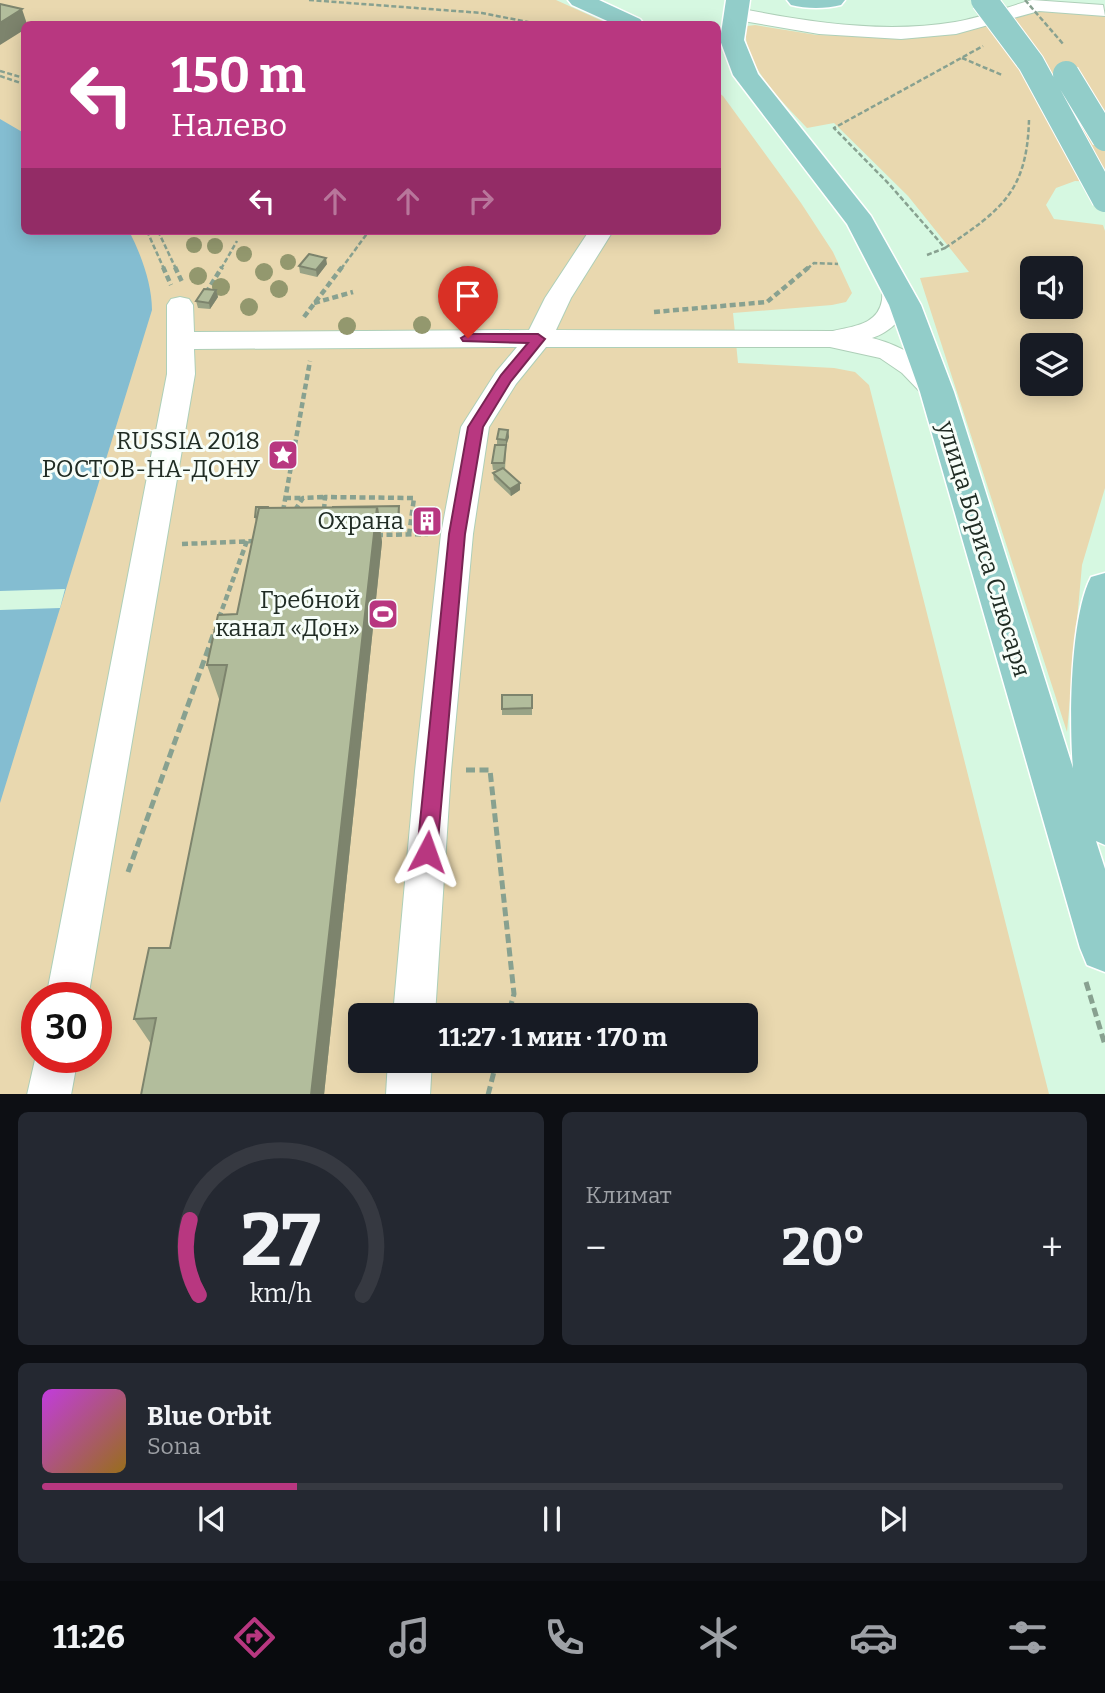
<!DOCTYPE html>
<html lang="ru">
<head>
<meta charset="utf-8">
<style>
  :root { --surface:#171b24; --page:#242831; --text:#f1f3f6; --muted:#9ea1a6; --line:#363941; --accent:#b83780 }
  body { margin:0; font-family:Bitter,serif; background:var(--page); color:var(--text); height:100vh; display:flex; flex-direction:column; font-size:26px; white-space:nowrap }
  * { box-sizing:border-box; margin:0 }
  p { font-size:23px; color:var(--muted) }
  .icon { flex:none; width:38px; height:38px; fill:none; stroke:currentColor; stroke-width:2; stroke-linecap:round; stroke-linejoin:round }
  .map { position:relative; height:1094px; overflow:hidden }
  .drawer { display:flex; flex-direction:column; gap:18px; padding:18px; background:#0d0f14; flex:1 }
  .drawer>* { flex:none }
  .banner { position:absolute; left:21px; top:21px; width:700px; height:214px; border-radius:10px; box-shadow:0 4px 18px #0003; background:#b83780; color:#fff; overflow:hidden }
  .buttons { position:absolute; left:1020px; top:256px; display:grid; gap:14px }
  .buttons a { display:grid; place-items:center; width:63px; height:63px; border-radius:10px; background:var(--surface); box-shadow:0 4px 18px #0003; font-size:35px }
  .speed { position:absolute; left:21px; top:982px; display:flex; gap:14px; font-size:35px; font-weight:700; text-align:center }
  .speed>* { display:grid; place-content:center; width:91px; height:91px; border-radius:50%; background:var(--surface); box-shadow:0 4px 18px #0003; line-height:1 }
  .speed .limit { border:10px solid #d22; background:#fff; color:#111 }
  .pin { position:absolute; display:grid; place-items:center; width:60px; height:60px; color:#fff; margin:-72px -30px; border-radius:50% 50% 50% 0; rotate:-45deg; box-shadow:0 0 7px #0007 }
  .pin .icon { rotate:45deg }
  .me { position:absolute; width:77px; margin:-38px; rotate:4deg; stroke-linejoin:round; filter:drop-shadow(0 0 5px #0008) }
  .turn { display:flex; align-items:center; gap:24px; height:147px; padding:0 35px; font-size:32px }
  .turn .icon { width:91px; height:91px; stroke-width:2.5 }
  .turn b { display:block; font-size:49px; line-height:60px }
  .lanes { display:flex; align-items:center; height:66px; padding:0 35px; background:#0003; justify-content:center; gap:35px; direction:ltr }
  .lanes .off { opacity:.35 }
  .big { font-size:52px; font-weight:700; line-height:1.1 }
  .drawer .tile { flex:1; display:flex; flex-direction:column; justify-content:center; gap:10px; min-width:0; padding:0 24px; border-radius:10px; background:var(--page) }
  .drawer .dial { align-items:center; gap:0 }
  .dial svg { height:182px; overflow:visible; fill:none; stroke:var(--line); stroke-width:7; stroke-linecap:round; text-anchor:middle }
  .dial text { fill:var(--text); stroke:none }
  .song { display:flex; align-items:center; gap:21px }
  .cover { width:84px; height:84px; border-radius:10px; background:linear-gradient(135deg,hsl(290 70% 55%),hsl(40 70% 35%)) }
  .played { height:7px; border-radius:4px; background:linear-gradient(90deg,var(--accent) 25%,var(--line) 25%) }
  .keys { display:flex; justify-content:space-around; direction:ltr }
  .heat { display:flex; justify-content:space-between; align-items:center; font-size:38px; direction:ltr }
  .drawer .tiles { flex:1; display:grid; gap:18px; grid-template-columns:1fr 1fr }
  .tile:last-child { grid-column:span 2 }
  .trip { position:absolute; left:348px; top:1003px; width:410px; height:70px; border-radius:10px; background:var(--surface); box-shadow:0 4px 18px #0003; font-weight:700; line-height:70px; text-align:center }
  .dock { display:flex; height:112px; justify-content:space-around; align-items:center; background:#090b0e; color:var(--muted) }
  .dock .icon { width:49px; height:49px }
  .dock .selected { color:var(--accent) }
  .dock b { font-size:32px; color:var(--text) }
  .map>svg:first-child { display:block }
  .green { fill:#e9d8af; fill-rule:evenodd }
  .water { fill:#84bdd1 }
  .pier { fill:#d6f8e1 }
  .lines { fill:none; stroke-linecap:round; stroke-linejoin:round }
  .minor-casing { stroke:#aecfb8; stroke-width:2 }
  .major-casing { stroke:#fff; stroke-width:3 }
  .path-far2 { stroke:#88a190; stroke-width:2.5; stroke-dasharray:5 2.5; stroke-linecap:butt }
  .path-far1 { stroke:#88a190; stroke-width:4.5; stroke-dasharray:6 3.5; stroke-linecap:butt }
  .path { stroke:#88a190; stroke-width:5; stroke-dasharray:9 4.5; stroke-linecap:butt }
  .minor { fill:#fff; fill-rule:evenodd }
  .major { fill:#92cdc9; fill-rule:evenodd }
  .major-bridge-casing { stroke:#fff; stroke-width:28; stroke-linecap:butt }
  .path-bridge { stroke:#88a190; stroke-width:2.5; stroke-dasharray:5 2.5; stroke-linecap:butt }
  .major-bridge { stroke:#92cdc9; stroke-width:26 }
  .tree { fill:#93986e }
  .wall { fill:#99a386 }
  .shaded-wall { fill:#7d846d }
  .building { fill:#b2bd9c; stroke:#7d846d; stroke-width:2 }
  .route { fill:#b83780; stroke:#782453; stroke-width:2 }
  .labels { text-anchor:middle; stroke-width:6; stroke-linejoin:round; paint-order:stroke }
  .poi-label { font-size:24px; fill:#202c24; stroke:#f7fef9; text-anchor:end }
  .street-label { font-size:24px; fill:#202c24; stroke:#f7fef9 }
</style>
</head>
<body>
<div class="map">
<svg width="1105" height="1095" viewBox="0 0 1105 1095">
  <rect width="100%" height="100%" fill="#d6f8e1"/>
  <path class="green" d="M0,0H556L609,24H24V231H718V92L723,96L801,203L833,252L852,293L846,302L832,305L733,313L738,363L834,368L855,372L869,385L1049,1094L0,1095ZM37,998H96V1057H37ZM360,1015H746V1060H360Z
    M1036,9L1105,15V182L1075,181L1056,188L1046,205L1054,219L1103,225L1105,231V488L1082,565L1067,732L920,278L969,272L908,196L834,123L807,128C786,105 738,61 747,26L755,25L817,35L894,37ZM1032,268H1071V306H1032ZM1032,345H1071V383H1032Z"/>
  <path class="water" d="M0,119L24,133V231H129C141,254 152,284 152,310L0,803Z"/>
  <path class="pier" d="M65,589L60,608L0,610V591Z"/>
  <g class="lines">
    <g class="minor-casing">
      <path id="minor" d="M1032,0L1103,5L1105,16L1039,11L956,34L901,39L819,34L737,20L727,14L737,8C809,22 882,34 955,22C980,18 1007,7 1032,0Z
        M589,231H613L571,298L556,330L833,331C853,326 878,325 882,300C883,292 881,286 886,279L895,276L904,279C921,303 895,331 872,338C904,346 933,364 951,392L947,399L937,401L927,399L902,373L880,358L830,347H546L516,384L489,427L473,534L451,771L435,1015H393L415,771L441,534L461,427L496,372L517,347L194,349L195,374L88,998H46L167,374V305L171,299L180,297L189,299L193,305L194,332L529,330L545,298Z
        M37,1051V1057H78L71,1095H27Z
        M388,1060H432L430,1095H386Z"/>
    </g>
    <g class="major-casing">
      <path id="major" d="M568,0H599L640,19L644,24H614L572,5Z
        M726,0H750L744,40L758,74L871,216L921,305L954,392L1073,768C1069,722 1070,617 1091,577L1105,573V845L1096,841L1105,869V972L1087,965L1080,948L920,392L889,305L847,224L733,75L720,40Z
        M787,0H845L841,5C826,9 806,9 791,5Z"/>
    </g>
    <path class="path-far2" d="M309,0L482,13L538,24
      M962,58L1002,75
      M0,71L24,78
      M0,76L24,84
      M147,231L164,269
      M158,231L176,269
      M945,248C1001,210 1027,192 1029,120
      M927,255L945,248L889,184L834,128L983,46
      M221,269L237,241
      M341,269L369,231
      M807,269L814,263L838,264"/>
    <path class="path-far1" d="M163,267L171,285
      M175,267L183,284
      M206,293L222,267
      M314,303L353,292
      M654,312L767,302L809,267
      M304,317L342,267
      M285,498H302
      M295,510L303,498L325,497
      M324,510L325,497L414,498L409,535
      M283,511L310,361
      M377,535L428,534
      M182,544L257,541
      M219,618L247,541"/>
    <path class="path" d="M466,770H490L514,994L508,1015
      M128,872L215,630
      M1086,982L1105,1045
      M488,1095L497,1060"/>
    <use href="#minor" class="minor"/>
    <use href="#major" class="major"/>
    <g class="major-bridge-casing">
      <path id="major-bridge" d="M984,0L1031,63L1105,199
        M1066,74L1105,138"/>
    </g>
    <path class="path-bridge" d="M1025,0L1064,45"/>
    <use href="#major-bridge" class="major-bridge"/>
  </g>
  <g class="tree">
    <circle cx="194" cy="245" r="8"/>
    <circle cx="215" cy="246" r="8"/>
    <circle cx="244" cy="254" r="8"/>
    <circle cx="288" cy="262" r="8"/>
    <circle cx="264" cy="272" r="9"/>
    <circle cx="198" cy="276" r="9"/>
    <circle cx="221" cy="287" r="9"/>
    <circle cx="279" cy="289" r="9"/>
    <circle cx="249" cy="307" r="9"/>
    <circle cx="422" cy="325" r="9"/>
    <circle cx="347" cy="326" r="9"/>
  </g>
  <path class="wall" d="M327,264L317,277L300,273L299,266Z
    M216,290L218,297L210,309L198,308L196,301Z
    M508,430L509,437L506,446L505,470L520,483V490L511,496L494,480L493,473L500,470H493L492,463L497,445V439Z
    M399,506L400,513L399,526L380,527L382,542L324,1095H141L151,1044L134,1019L170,948L220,699H219L207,665L237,614L256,522L255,517L267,508Z
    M435,507L436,514L434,529H419V522Z
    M502,695H532V715H502Z"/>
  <path class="shaded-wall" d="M22,9L27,24H24V30L0,45V23Z
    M326,258L327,264L317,277L316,270Z
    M216,290L218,297L210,309L209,303Z
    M508,430L509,437L506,446L505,470L506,440Z
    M520,483V490L511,496L510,489Z
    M377,507L382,542L324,1095H311Z
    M435,507L436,514L434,529L433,522Z"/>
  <path class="building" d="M0,4L22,9L0,23Z
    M309,254L326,258L316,270L299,266Z
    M204,289L216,290L209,303L196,301Z
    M499,429L508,430L506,440L497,439Z
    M495,445H506L504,463H492Z
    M503,468L520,483L510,489L493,473Z
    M399,506L398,520H379L377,507H332Z
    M256,507H267L266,508H259L257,517H255Z
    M377,507L311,1095H141L156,1018L134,1019L149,948H170L227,665H207L218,615L237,614L259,508Z
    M420,507H435L433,522H419Z
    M502,695H532V708L502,709Z"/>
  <path class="route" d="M468,334H538L545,339L511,381L483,427L465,534L437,852L434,859L427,861L420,859L417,852L449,534L468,427L501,375L528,343L463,341L461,338Z"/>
  <defs>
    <g id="sight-square" transform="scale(1.575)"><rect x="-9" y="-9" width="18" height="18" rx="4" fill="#b83780" stroke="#f7fef9"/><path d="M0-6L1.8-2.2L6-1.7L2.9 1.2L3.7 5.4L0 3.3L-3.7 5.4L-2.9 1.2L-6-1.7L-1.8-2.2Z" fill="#fff"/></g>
    <g id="building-square" transform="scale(1.575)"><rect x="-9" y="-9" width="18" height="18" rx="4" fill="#b83780" stroke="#f7fef9"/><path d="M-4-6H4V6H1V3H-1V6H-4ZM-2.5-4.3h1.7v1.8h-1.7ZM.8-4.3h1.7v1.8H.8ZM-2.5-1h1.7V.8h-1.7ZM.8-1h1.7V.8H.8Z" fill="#fff"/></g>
    <g id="stadium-square" transform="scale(1.575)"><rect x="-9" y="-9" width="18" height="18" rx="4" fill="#b83780" stroke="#f7fef9"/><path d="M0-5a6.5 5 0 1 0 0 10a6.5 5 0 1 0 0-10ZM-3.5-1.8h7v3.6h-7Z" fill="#fff"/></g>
  </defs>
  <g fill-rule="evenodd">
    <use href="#sight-square" x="283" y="455"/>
    <use href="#building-square" x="427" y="521"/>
    <use href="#stadium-square" x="383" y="614"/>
  </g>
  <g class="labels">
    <g class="poi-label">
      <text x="260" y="449">RUSSIA 2018<tspan x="260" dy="28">РОСТОВ-НА-ДОНУ</tspan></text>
      <text x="404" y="529">Охрана</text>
      <text x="360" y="608">Гребной<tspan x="360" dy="28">канал «Дон»</tspan></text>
    </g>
    <g class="street-label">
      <text transform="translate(984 549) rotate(73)" y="8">улица Бориса Слюсаря</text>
    </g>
  </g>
</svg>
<div class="buttons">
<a><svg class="icon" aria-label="sound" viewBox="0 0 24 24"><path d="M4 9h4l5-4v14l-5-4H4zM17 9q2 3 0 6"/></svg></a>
<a><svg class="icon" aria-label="layers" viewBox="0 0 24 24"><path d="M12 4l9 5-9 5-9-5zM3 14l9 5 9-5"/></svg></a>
</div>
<div class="speed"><div class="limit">30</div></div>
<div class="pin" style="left:468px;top:338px;background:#d93025"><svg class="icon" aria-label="arrive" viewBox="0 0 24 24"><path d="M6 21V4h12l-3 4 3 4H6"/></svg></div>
<svg class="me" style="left:427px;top:852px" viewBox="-20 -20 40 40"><path d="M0-17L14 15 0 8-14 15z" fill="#b83780" stroke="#fff" stroke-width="4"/></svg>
<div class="trip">11:27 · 1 мин · 170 m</div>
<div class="banner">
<div class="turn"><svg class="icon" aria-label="left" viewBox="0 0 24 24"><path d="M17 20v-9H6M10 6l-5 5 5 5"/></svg><div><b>150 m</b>Налево</div></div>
<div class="lanes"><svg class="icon" aria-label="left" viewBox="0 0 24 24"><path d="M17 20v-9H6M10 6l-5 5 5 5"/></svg><svg class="icon off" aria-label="ahead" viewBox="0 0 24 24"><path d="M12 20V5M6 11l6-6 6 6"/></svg><svg class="icon off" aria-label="ahead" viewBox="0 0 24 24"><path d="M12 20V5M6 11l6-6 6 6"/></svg><svg class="icon off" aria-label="right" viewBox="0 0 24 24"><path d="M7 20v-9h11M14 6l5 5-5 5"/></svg></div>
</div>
</div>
<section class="drawer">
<div class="tiles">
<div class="tile dial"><svg viewBox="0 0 100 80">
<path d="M14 69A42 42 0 1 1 86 69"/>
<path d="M14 69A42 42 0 0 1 10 36" stroke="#b83780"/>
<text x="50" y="56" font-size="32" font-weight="700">27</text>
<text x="50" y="72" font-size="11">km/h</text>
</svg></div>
<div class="tile"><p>Климат</p>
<div class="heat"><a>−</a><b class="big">20°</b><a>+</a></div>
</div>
<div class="tile">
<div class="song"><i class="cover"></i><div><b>Blue Orbit</b><p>Sona</p></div></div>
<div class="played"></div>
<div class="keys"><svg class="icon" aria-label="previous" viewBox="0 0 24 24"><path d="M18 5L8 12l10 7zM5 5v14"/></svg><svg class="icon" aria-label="pause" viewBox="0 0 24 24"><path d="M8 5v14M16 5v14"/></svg><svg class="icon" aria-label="next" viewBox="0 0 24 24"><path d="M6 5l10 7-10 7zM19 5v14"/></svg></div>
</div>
</div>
</section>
<nav class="dock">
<b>11:26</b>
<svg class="icon selected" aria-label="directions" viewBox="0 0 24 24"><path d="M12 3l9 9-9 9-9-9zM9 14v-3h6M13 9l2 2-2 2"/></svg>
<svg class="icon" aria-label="music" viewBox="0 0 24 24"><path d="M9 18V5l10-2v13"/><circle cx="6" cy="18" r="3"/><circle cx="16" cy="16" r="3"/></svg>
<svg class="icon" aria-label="phone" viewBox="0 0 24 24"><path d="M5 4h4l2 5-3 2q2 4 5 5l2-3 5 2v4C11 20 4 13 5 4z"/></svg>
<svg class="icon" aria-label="climate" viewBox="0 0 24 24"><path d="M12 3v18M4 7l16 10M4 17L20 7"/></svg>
<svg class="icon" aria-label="car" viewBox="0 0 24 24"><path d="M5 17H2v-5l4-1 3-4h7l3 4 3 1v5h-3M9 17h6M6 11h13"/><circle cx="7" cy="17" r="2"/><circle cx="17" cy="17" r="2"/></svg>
<svg class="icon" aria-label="filters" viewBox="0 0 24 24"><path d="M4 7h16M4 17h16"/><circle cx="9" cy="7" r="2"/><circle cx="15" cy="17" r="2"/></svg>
</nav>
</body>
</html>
